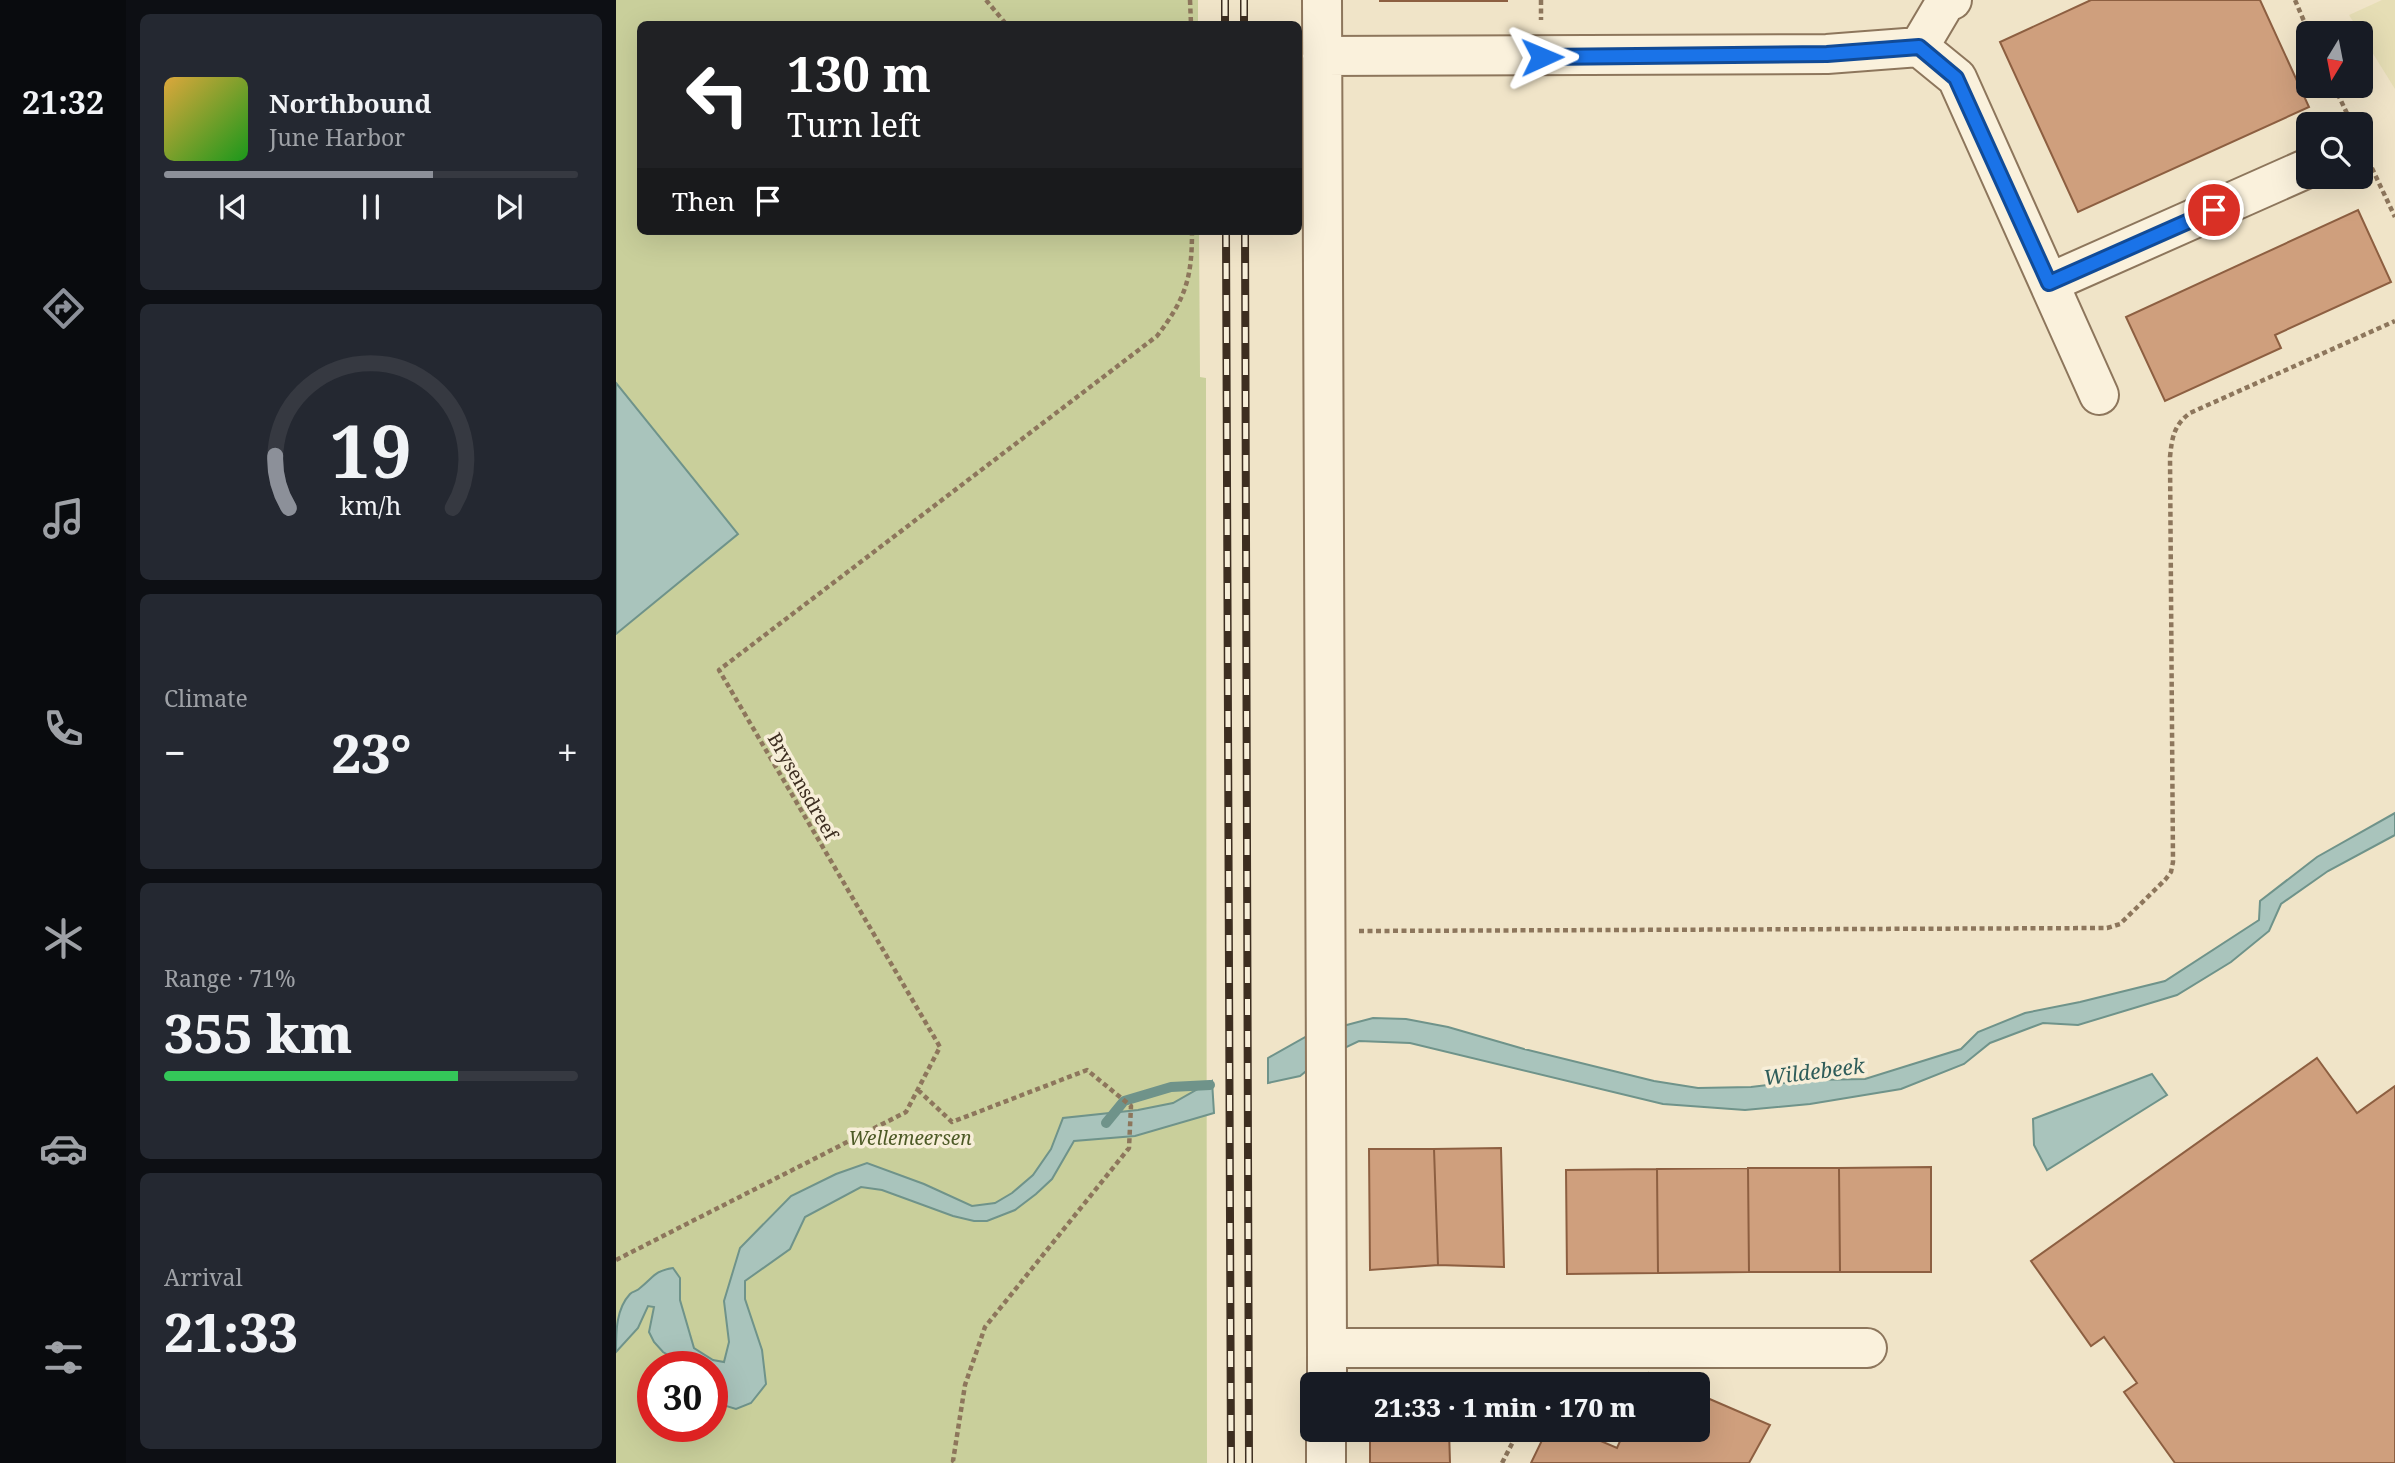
<!DOCTYPE html>
<html lang="en">
<head>
<meta charset="utf-8">
<style>
  :root { --surface:#171b24; --page:#242831; --text:#f1f3f6; --muted:#9ea1a6; --line:#363941; --accent:#8c9099 }
  body { margin:0; font-family:"Noto Serif",serif; background:var(--page); color:var(--text); height:100vh; display:flex; flex-direction:column; font-size:26px; white-space:nowrap }
  * { box-sizing:border-box; margin:0 }
  p { font-size:23px; color:var(--muted) }
  .icon { flex:none; width:38px; height:38px; fill:none; stroke:currentColor; stroke-width:2; stroke-linecap:round; stroke-linejoin:round }
  .map { position:relative; flex:1; overflow:hidden }
  .side { display:flex; flex-direction:column; gap:14px; padding:14px; background:#0d0f14; width:490px }
  .side>* { flex:none }
  .hud { position:absolute; left:21px; top:21px; width:665px; height:214px; border-radius:10px; box-shadow:0 7px 28px #0002; background:#202124; color:#fff; overflow:hidden }
  .needle { width:46px; rotate:190deg }
  .fabs { position:absolute; left:1680px; top:21px; display:grid; gap:14px }
  .fabs a { display:grid; place-items:center; width:77px; height:77px; border-radius:10px; background:var(--surface); box-shadow:0 7px 28px #0002; font-size:35px }
  .speed { position:absolute; left:21px; top:1351px; display:flex; gap:14px; font-size:35px; font-weight:700; text-align:center }
  .speed>* { display:grid; place-content:center; width:91px; height:91px; border-radius:50%; background:var(--surface); box-shadow:0 7px 28px #0002; line-height:1 }
  .speed .limit { border:10px solid #d22; background:#fff; color:#111 }
  .pin { position:absolute; display:grid; place-items:center; width:60px; height:60px; color:#fff; margin:-30px; border:4px solid #fff; border-radius:50%; box-shadow:0 2px 7px #0007 }
  .me { position:absolute; width:77px; margin:-38px; rotate:89deg; stroke-linejoin:round; filter:drop-shadow(0 0 5px #0008) }
  .turn { display:flex; align-items:center; gap:24px; height:147px; padding:0 35px; font-size:32px }
  .turn .icon { width:91px; height:91px; stroke-width:2.5 }
  .turn b { display:block; font-size:49px; line-height:60px }
  .then { display:flex; align-items:center; height:66px; padding:0 35px; background:#0003; gap:14px; font-size:26px }
  .big { font-size:52px; font-weight:800; line-height:1.1 }
  .side .card { flex:1; display:flex; flex-direction:column; justify-content:center; gap:10px; min-width:0; padding:0 24px; border-radius:10px; background:var(--page) }
  .side .dial { align-items:center; gap:0 }
  .dial svg { height:182px; overflow:visible; fill:none; stroke:var(--line); stroke-width:7; stroke-linecap:round; text-anchor:middle }
  .dial text { fill:var(--text); stroke:none }
  .song { display:flex; align-items:center; gap:21px }
  .cover { width:84px; height:84px; border-radius:10px; background:linear-gradient(135deg,hsl(40 70% 55%),hsl(120 70% 35%)) }
  .played { height:7px; border-radius:4px; background:linear-gradient(90deg,var(--accent) 65%,var(--line) 65%) }
  .keys { display:flex; justify-content:space-around; direction:ltr }
  .heat { display:flex; justify-content:space-between; align-items:center; font-size:38px; direction:ltr }
  .charge { height:10px; border-radius:5px; background:linear-gradient(90deg,#34c759 71%,var(--line) 0) }
  .trip { position:absolute; left:684px; top:1372px; width:410px; height:70px; border-radius:10px; background:var(--surface); box-shadow:0 7px 28px #0002; font-weight:800; line-height:70px; text-align:center }
  main { display:flex; flex:1; min-height:0 }
  .menu { display:flex; flex-direction:column; width:126px; justify-content:space-around; align-items:center; background:#090b0e; color:var(--muted) }
  .menu .icon { width:49px; height:49px }
  .menu .current { color:var(--accent) }
  .menu b { font-size:32px; color:var(--text) }
  .map>svg:first-child { display:block }
  .farmland { fill:#e6deb5 }
  .green { fill:#c9cf9b; fill-rule:evenodd }
  .water { fill:#a9c4bc; stroke:#6f938a; stroke-width:2 }
  .lines { fill:none; stroke-linecap:round; stroke-linejoin:round }
  .stream { stroke:#6f938a; stroke-width:10 }
  .building { fill:#cf9f7d; stroke:#8d5f41; stroke-width:2 }
  .minor-casing { stroke:#8d765c; stroke-width:42 }
  .path { stroke:#8d765c; stroke-width:4.5; stroke-dasharray:5 3.5; stroke-linecap:butt }
  .minor { stroke:#faf1dc; stroke-width:38 }
  .rail-casing { stroke:#3d2e20; stroke-width:8 }
  .rail { stroke:#f7eed8; stroke-width:5; stroke-dasharray:16; stroke-linecap:butt }
  .route-casing { stroke:#114b97; stroke-width:18 }
  .route { stroke:#1a73e8; stroke-width:12 }
  .labels { text-anchor:middle; stroke-width:7; stroke-linejoin:round; paint-order:stroke }
  .street-label { font-size:19px; fill:#3d2e20; stroke:#f7eed8 }
  .park-label { font-size:19px; font-style:italic; fill:#4d5a26; stroke:#f7eed8 }
  .water-label { font-size:21px; font-style:italic; fill:#2f5d5a; stroke:#f7eed8 }
</style>
</head>
<body>
<main>
<nav class="menu">
<b>21:32</b>
<svg class="icon current" aria-label="directions" viewBox="0 0 24 24"><path d="M12 3l9 9-9 9-9-9zM9 14v-3h6M13 9l2 2-2 2"/></svg>
<svg class="icon" aria-label="music" viewBox="0 0 24 24"><path d="M9 18V5l10-2v13"/><circle cx="6" cy="18" r="3"/><circle cx="16" cy="16" r="3"/></svg>
<svg class="icon" aria-label="phone" viewBox="0 0 24 24"><path d="M5 4h4l2 5-3 2q2 4 5 5l2-3 5 2v4C11 20 4 13 5 4z"/></svg>
<svg class="icon" aria-label="climate" viewBox="0 0 24 24"><path d="M12 3v18M4 7l16 10M4 17L20 7"/></svg>
<svg class="icon" aria-label="car" viewBox="0 0 24 24"><path d="M5 17H2v-5l4-1 3-4h7l3 4 3 1v5h-3M9 17h6M6 11h13"/><circle cx="7" cy="17" r="2"/><circle cx="17" cy="17" r="2"/></svg>
<svg class="icon" aria-label="filters" viewBox="0 0 24 24"><path d="M4 7h16M4 17h16"/><circle cx="9" cy="7" r="2"/><circle cx="15" cy="17" r="2"/></svg>
</nav>
<section class="side">
<div class="card">
<div class="song"><i class="cover"></i><div><b>Northbound</b><p>June Harbor</p></div></div>
<div class="played"></div>
<div class="keys"><svg class="icon" aria-label="previous" viewBox="0 0 24 24"><path d="M18 5L8 12l10 7zM5 5v14"/></svg><svg class="icon" aria-label="pause" viewBox="0 0 24 24"><path d="M8 5v14M16 5v14"/></svg><svg class="icon" aria-label="next" viewBox="0 0 24 24"><path d="M6 5l10 7-10 7zM19 5v14"/></svg></div>
</div>
<div class="card dial"><svg viewBox="0 0 100 80">
<path d="M14 69A42 42 0 1 1 86 69"/>
<path d="M14 69A42 42 0 0 1 8 46" stroke="#8c9099"/>
<text x="50" y="56" font-size="32" font-weight="700">19</text>
<text x="50" y="72" font-size="11">km/h</text>
</svg></div>
<div class="card"><p>Climate</p>
<div class="heat"><a>−</a><b class="big">23°</b><a>+</a></div>
</div>
<div class="card"><p>Range · 71%</p><b class="big">355 km</b><div class="charge"></div></div>
<div class="card"><p>Arrival</p><b class="big">21:33</b></div>
</section>
<div class="map">
<svg width="1779" height="1463" viewBox="0 0 1779 1463">
  <rect width="100%" height="100%" fill="#f0e4c8"/>
  <path class="farmland" d="M1766,0H1779V89L1733,15Z"/>
  <path class="green" d="M0,0H582V24H24V231H583L584,377L590,378L591,1463H0ZM37,1367H96V1426H37Z"/>
  <path class="water" d="M0,383L122,534L0,634Z
    M1779,813V835L1712,871L1665,904L1653,931L1615,962L1561,995L1462,1025L1427,1023L1374,1043L1348,1064L1285,1089L1194,1104L1129,1110L1047,1104L794,1043L743,1041L705,1059L684,1076L652,1083V1058L693,1035L757,1018L790,1019L832,1027L908,1049L1038,1081L1082,1088L1135,1087L1192,1080L1249,1079L1345,1049L1362,1032L1409,1013L1464,1002L1549,981L1643,920L1644,901L1701,857Z
    M1536,1074L1551,1095L1431,1170L1418,1145L1417,1119Z
    M596,1081L598,1113L519,1136L458,1141L436,1179L420,1194L399,1210L371,1221H358L337,1216L266,1190L245,1187L189,1217L174,1249L129,1281V1299L146,1350L150,1384L135,1403L120,1409L100,1403L96,1398V1367H73L47,1352L38,1342L33,1332L38,1307L32,1306L22,1328L0,1352C0,1331 0,1309 14,1294C17,1291 22,1291 24,1288C38,1277 38,1271 57,1268L64,1278V1300L78,1348L97,1360L108,1362L113,1342L108,1301L124,1248L175,1196L220,1174L251,1163L308,1184L356,1206L379,1203L396,1193L417,1175L435,1149L447,1118L522,1110L557,1103Z"/>
  <g class="lines">
    <path class="stream" d="M490,1123L508,1101L555,1087L594,1085"/>
  </g>
  <path class="building" d="M764,0H891V1H764Z
    M1475,0H1644L1693,107L1462,212L1384,42Z
    M1742,210L1775,282L1659,335L1665,348L1549,401L1510,317Z
    M1701,1058L1741,1113L1779,1086V1463H1559L1508,1392L1521,1383L1488,1337L1475,1346L1415,1261Z
    M885,1148L888,1267L822,1265L818,1149Z
    M753,1149H818L822,1265L754,1270Z
    M1315,1167V1272H1224L1223,1168Z
    M1132,1168L1133,1272L1042,1273L1041,1169Z
    M1132,1168H1223L1224,1272H1133Z
    M1041,1169L1042,1273L951,1274L950,1170Z
    M1033,1373L1060,1384H1029Z
    M753,1378H833V1384H753Z
    M1082,1394L1154,1425L1133,1463H915L931,1430H959L1001,1448L1009,1430H1082Z
    M754,1430H833L834,1463H754Z"/>
  <g class="lines">
    <g class="minor-casing">
      <path id="minor" d="M706,0L711,1348
        M1303,47L1329,3L1336,0
        M706,56L1211,54L1303,47L1341,78L1483,395
        M1433,283L1692,168
        M711,1384V1348H1251
        M710,1463V1430"/>
    </g>
    <path class="path" d="M370,0L390,24
      M574,0L575,24
      M925,0V20
      M1679,0L1693,33
      M1718,86L1736,124
      M1745,145L1779,217
      M743,931L1491,928L1504,924L1549,880L1555,872L1557,862L1554,457C1556,437 1558,425 1574,413L1779,321
      M302,1090L336,1122L471,1070L515,1106L513,1148L369,1327L349,1385L337,1461L340,1463
      M0,1260L290,1112L324,1047L103,670L541,336C570,298 576,278 576,231
      M886,1463L903,1430"/>
    <use href="#minor" class="minor"/>
    <g class="rail-casing">
      <path id="rail" d="M609,0V24
        M628,0V24
        M610,231L615,1463
        M629,231L633,1463"/>
    </g>
    <use href="#rail" class="rail"/>
  </g>
  <g class="lines">
    <g class="route-casing">
      <path id="route" d="M926,57L1211,54L1303,47L1340,78L1433,283L1598,210"/>
    </g>
    <use href="#route" class="route"/>
  </g>
  <g class="labels">
    <g class="street-label">
      <text transform="translate(187 786) rotate(60)" y="7">Brysensdreef</text>
    </g>
    <g class="park-label">
      <text x="294" y="1145">Wellemeersen</text>
    </g>
    <g class="water-label">
      <text transform="translate(1198 1072) rotate(-7)" y="7">Wildebeek</text>
    </g>
  </g>
</svg>
<div class="fabs">
<a><svg class="needle" viewBox="-14 -14 28 28"><path d="M0-13l5 13h-10z" fill="#e53935"/><path d="M0 13l5-13h-10z" fill="#9ea1a6"/></svg></a>
<a><svg class="icon" aria-label="search" viewBox="0 0 24 24"><circle cx="10" cy="10" r="6"/><path d="M15 15l6 6"/></svg></a>
</div>
<div class="speed"><div class="limit">30</div></div>
<div class="pin" style="left:1598px;top:210px;background:#d93025"><svg class="icon" aria-label="arrive" viewBox="0 0 24 24"><path d="M6 21V4h12l-3 4 3 4H6"/></svg></div>
<svg class="me" style="left:926px;top:57px" viewBox="-20 -20 40 40"><path d="M0-17L14 15 0 8-14 15z" fill="#1a73e8" stroke="#fff" stroke-width="4"/></svg>
<div class="trip">21:33 · 1 min · 170 m</div>
<div class="hud">
<div class="turn"><svg class="icon" aria-label="left" viewBox="0 0 24 24"><path d="M17 20v-9H6M10 6l-5 5 5 5"/></svg><div><b>130 m</b>Turn left</div></div>
<div class="then">Then<svg class="icon" aria-label="arrive" viewBox="0 0 24 24"><path d="M6 21V4h12l-3 4 3 4H6"/></svg></div>
</div>
</div>
</main>
</body>
</html>
